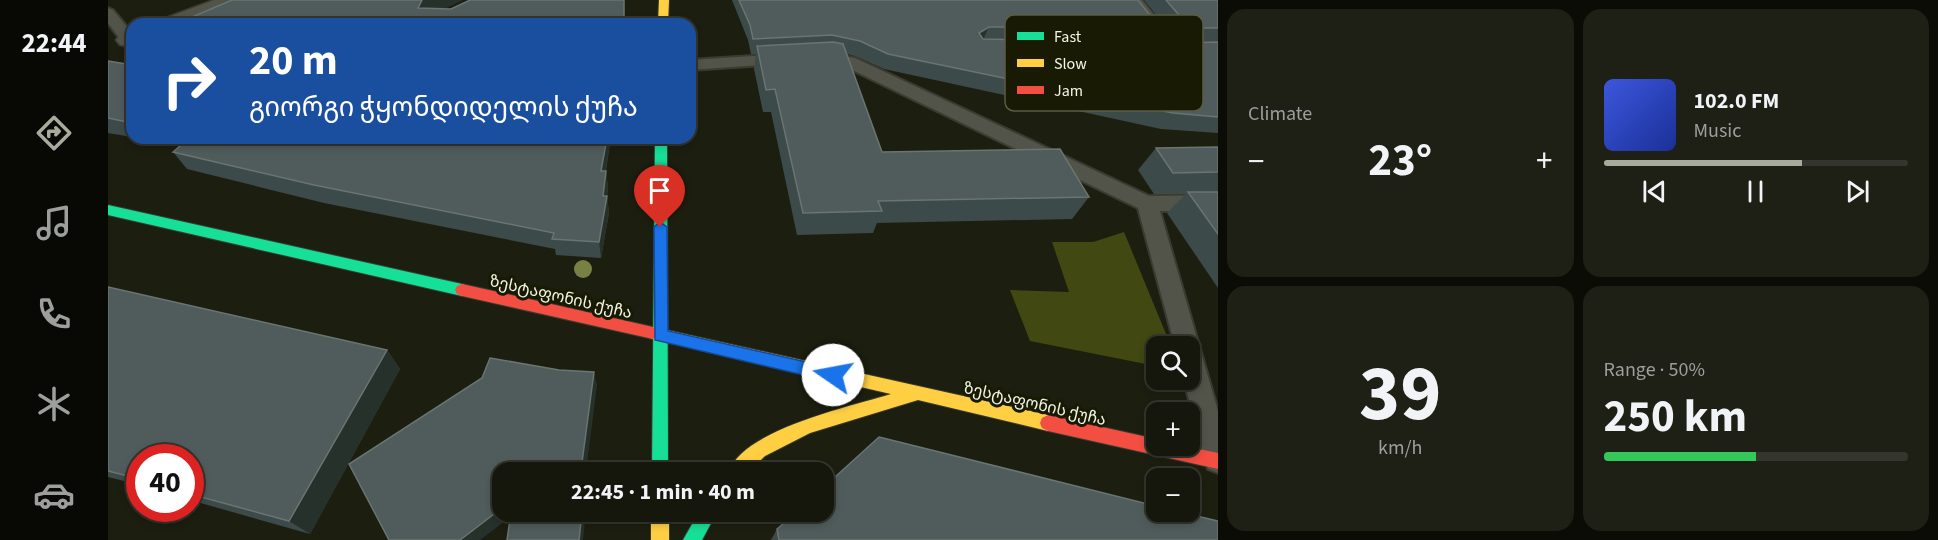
<!DOCTYPE html>
<html lang="en">
<head>
<meta charset="utf-8">
<style>
  :root { --surface:#15160c; --page:#1e1f15; --text:#f1f3f6; --muted:#9d9f9d; --line:#34352d; --accent:#a8aa9b }
  body { margin:0; font-family:"Source Sans 3","Noto Sans Georgian",sans-serif; background:var(--page); color:var(--text); height:100vh; display:flex; flex-direction:column; font-size:22px; white-space:nowrap }
  * { box-sizing:border-box; margin:0 }
  p { font-size:20px; color:var(--muted) }
  .icon { flex:none; width:33px; height:33px; fill:none; stroke:currentColor; stroke-width:2; stroke-linecap:round; stroke-linejoin:round }
  .map { position:relative; flex:1; overflow:hidden }
  .sheet { display:flex; flex-direction:column; gap:9px; padding:9px; background:#0c0c07; width:720px }
  .sheet>* { flex:none }
  .banner { position:absolute; left:18px; top:18px; width:570px; height:126px; border-radius:18px; box-shadow:0 3px 9px #0003,0 0 0 2px var(--line); background:#1a4fa0; color:#fff; overflow:hidden }
  .tools { position:absolute; left:1038px; top:336px; display:grid; gap:12px }
  .tools a { display:grid; place-items:center; width:54px; height:54px; border-radius:12px; background:var(--surface); box-shadow:0 3px 9px #0003,0 0 0 2px var(--line); font-size:30px }
  .speed { position:absolute; left:18px; top:444px; display:flex; gap:12px; font-size:30px; font-weight:700; text-align:center }
  .speed>* { display:grid; place-content:center; width:78px; height:78px; border-radius:50%; background:var(--surface); box-shadow:0 3px 9px #0003,0 0 0 2px var(--line); line-height:1 }
  .speed .limit { border:9px solid #d22; background:#fff; color:#111 }
  .pin { position:absolute; display:grid; place-items:center; width:51px; height:51px; color:#fff; margin:-62px -26px; border-radius:50% 50% 50% 0; rotate:-45deg; box-shadow:0 0 6px #0007 }
  .pin .icon { rotate:45deg }
  .me { position:absolute; width:66px; margin:-33px; rotate:282deg; stroke-linejoin:round; filter:drop-shadow(0 0 4px #0008) }
  .turn { display:flex; align-items:center; gap:21px; height:126px; padding:0 24px; font-size:27px }
  .turn .icon { width:78px; height:78px; stroke-width:2.5 }
  .turn b { display:block; font-size:42px; line-height:51px }
  .big { font-size:45px; font-weight:700; line-height:1.1 }
  .sheet .card { flex:1; display:flex; flex-direction:column; justify-content:center; gap:9px; min-width:0; padding:0 21px; border-radius:18px; background:var(--page) }
  .sheet .dial { align-items:center; gap:0 }
  .dial b { font-size:78px; line-height:1 }
  .song { display:flex; align-items:center; gap:18px }
  .cover { width:72px; height:72px; border-radius:9px; background:linear-gradient(135deg,hsl(230 70% 55%),hsl(230 70% 35%)) }
  .played { height:6px; border-radius:3px; background:linear-gradient(90deg,var(--accent) 65%,var(--line) 65%) }
  .keys { display:flex; justify-content:space-around; direction:ltr }
  .heat { display:flex; justify-content:space-between; align-items:center; font-size:33px; direction:ltr }
  .charge { height:9px; border-radius:4px; background:linear-gradient(90deg,#34c759 50%,var(--line) 0) }
  .sheet .tiles { flex:1; display:grid; gap:9px; grid-template-columns:repeat(2,1fr) }
  .trip { position:absolute; left:384px; top:462px; width:342px; height:60px; border-radius:18px; background:var(--surface); box-shadow:0 3px 9px #0003,0 0 0 2px var(--line); font-weight:700; line-height:60px; text-align:center }
  main { display:flex; flex:1; min-height:0 }
  .tabs { display:flex; flex-direction:column; width:108px; justify-content:space-around; align-items:center; background:#080905; color:var(--muted) }
  .tabs .icon { width:42px; height:42px }
  .tabs .current { color:var(--accent) }
  .tabs b { font-size:27px; color:var(--text) }
  .map>svg:first-child { display:block }
  .green { fill:#424812 }
  .lines { fill:none; stroke-linecap:round; stroke-linejoin:round }
  .lane-casing { stroke:#3a3b31; stroke-width:4 }
  .street-casing { stroke:#3a3b31; stroke-width:3 }
  .fast-casing { stroke:#3a3b31; stroke-width:2 }
  .slow-casing { stroke:#3a3b31; stroke-width:2 }
  .jam-casing { stroke:#3a3b31; stroke-width:2 }
  .lane { fill:#525349; fill-rule:evenodd }
  .street { fill:#525349; fill-rule:evenodd }
  .fast { fill:#16e098; fill-rule:evenodd }
  .slow { fill:#ffcf43; fill-rule:evenodd }
  .jam { fill:#f24e42; fill-rule:evenodd }
  .tree { fill:#798043 }
  .wall { fill:#3d4a4a }
  .shaded-wall { fill:#27312c }
  .building { fill:#505c5b; stroke:#6a7470; stroke-width:1.5 }
  .route { fill:#1a73e8; stroke:#114b97; stroke-width:1.5 }
  .labels { text-anchor:middle; stroke-width:6; stroke-linejoin:round; paint-order:stroke }
  .street-label { font-size:16px; fill:#f3f6e6; stroke:#181a03 }
  .key { fill:#181a03; stroke:#5a5c47; stroke-width:1.5 }
  .key-label { font-size:16px; fill:#f3f6e6 }
</style>
</head>
<body>
<main>
<nav class="tabs">
<b>22:44</b>
<svg class="icon current" aria-label="directions" viewBox="0 0 24 24"><path d="M12 3l9 9-9 9-9-9zM9 14v-3h6M13 9l2 2-2 2"/></svg>
<svg class="icon" aria-label="music" viewBox="0 0 24 24"><path d="M9 18V5l10-2v13"/><circle cx="6" cy="18" r="3"/><circle cx="16" cy="16" r="3"/></svg>
<svg class="icon" aria-label="phone" viewBox="0 0 24 24"><path d="M5 4h4l2 5-3 2q2 4 5 5l2-3 5 2v4C11 20 4 13 5 4z"/></svg>
<svg class="icon" aria-label="climate" viewBox="0 0 24 24"><path d="M12 3v18M4 7l16 10M4 17L20 7"/></svg>
<svg class="icon" aria-label="car" viewBox="0 0 24 24"><path d="M5 17H2v-5l4-1 3-4h7l3 4 3 1v5h-3M9 17h6M6 11h13"/><circle cx="7" cy="17" r="2"/><circle cx="17" cy="17" r="2"/></svg>
</nav>
<div class="map">
<svg width="1110" height="540" viewBox="0 0 1110 540">
  <rect width="100%" height="100%" fill="#1c1e10"/>
  <path class="green" d="M1016,232L1063,346H1048V366L922,341L902,290L961,292L944,242H985Z"/>
  <g class="lines">
    <g class="lane-casing">
      <path id="lane" d="M0,8L5,10L24,33V49L18,47L0,23Z
        M713,52L747,58L1041,196L1110,195V211H1052L1110,411V473L1100,469L1096,459L1076,380H1082V346H1067L1030,208L736,66L707,61L705,57Z
        M677,54L683,55L685,59L683,63L582,70V60Z"/>
    </g>
    <g class="street-casing">
      <path id="street" d="M106,0H138L135,5L84,24H51L55,19Z
        M1011,0H1034L1073,49L1070,54L1061,56L1052,54Z
        M24,31V46L12,45L8,40L12,35Z"/>
    </g>
    <g class="fast-casing">
      <path id="fast" d="M547,138H559L560,472H544Z
        M0,205L354,284L359,286L361,290L359,294L354,296L0,215Z
        M591,512H609L594,540H575Z"/>
    </g>
    <g class="slow-casing">
      <path id="slow" d="M551,0H561L560,24H550Z
        M545,327L940,415L946,418L948,423L946,428L940,431L810,400L702,433L657,456L640,472H621C634,430 744,406 783,394L545,339L540,337L538,333L540,329Z
        M543,512H561V540H543Z"/>
    </g>
    <g class="jam-casing">
      <path id="jam" d="M354,284L545,327L550,329L552,333L550,337L545,339L354,296L349,294L347,290L349,286Z
        M940,415L1048,439V446H1077L1110,453V469L940,431L934,428L932,423L934,418Z"/>
    </g>
    <use href="#lane" class="lane"/>
    <use href="#street" class="street"/>
    <use href="#fast" class="fast"/>
    <use href="#slow" class="slow"/>
    <use href="#jam" class="jam"/>
  </g>
  <circle class="tree" cx="475" cy="269" r="9"/>
  <path class="wall" d="M624,0H1030L1051,27L1040,42L1072,43H1092H1071L1036,0H1110V133L1053,129L776,69L747,56L739,54L774,152L981,197L964,219L769,223L765,233L689,235L663,112H655L646,69L648,54H643L640,40Z
    M0,61L24,65V137L0,133Z
    M28,138H502V143L498,171L500,188L499,196L501,213L493,258L448,255L447,249L216,203L79,169L65,152L72,146Z
    M1110,147V288L1059,213L1078,194H1046L1030,170L1048,148Z
    M0,287L279,350L292,369L202,534L82,500V458H32V485L0,477Z
    M669,529L1110,540H663Z"/>
  <path class="shaded-wall" d="M314,0H355L320,17L310,8Z
    M516,0L517,24H515Z
    M881,27L874,42L871,33Z
    M499,138H502V143L495,188L493,171Z
    M498,171L500,188L498,202L499,196L501,213L493,258L491,242Z
    M279,350L292,369L202,534L181,521Z
    M486,372L489,385L478,472H473V470Z
    M394,508V512H409L372,540H352Z
    M474,512H478L475,540H471Z"/>
  <path class="building" d="M124,0H314L310,8L343,9L362,0H516V20L515,24H81L77,20Z
    M631,0H1030L1051,27H881L871,33L875,39L1072,43L1110,42V117L1065,113L780,54L752,41L724,35L645,39L642,25Z
    M1058,0H1110V28H1082Z
    M725,42L735,44L774,152L952,149L981,197L770,201L774,211L695,213L667,89L658,90L649,46Z
    M0,61L24,65V123L0,118Z
    M81,138H499L493,171H498L495,196H499L491,242L444,239L446,233L206,185L65,152Z
    M1110,147V172L1065,173L1048,148Z
    M1080,192H1110V234Z
    M0,287L279,350L181,521L82,494V458H32V479L0,471Z
    M382,358L451,370L486,372L473,470H477V472H394V508L352,540H281L241,464L374,378Z
    M771,437L1048,506V512H1072L1110,521V540H671L669,529L689,512H716V487Z
    M403,512H474L471,540H399Z"/>
  <path class="route" d="M552,222L559,227L560,331L725,368L730,370L733,375L730,380L725,382L547,340L546,227Z"/>
  <g class="labels">
    <g class="street-label">
      <text transform="translate(453 296) rotate(13)" y="6">ზესტაფონის ქუჩა</text>
      <text transform="translate(927 403) rotate(13)" y="6">ზესტაფონის ქუჩა</text>
    </g>
  </g>
  <rect x="897" y="15" width="198" height="96" rx="9" class="key"/>
  <rect x="909" y="32" width="27" height="8" fill="#16e098"/>
  <rect x="909" y="59" width="27" height="8" fill="#ffcf43"/>
  <rect x="909" y="86" width="27" height="8" fill="#f24e42"/>
  <g class="key-label">
    <text x="946" y="42">Fast</text>
    <text x="946" y="69">Slow</text>
    <text x="946" y="96">Jam</text>
  </g>
</svg>
<div class="tools">
<a><svg class="icon" aria-label="search" viewBox="0 0 24 24"><circle cx="10" cy="10" r="6"/><path d="M15 15l6 6"/></svg></a>
<a>+</a>
<a>−</a>
</div>
<div class="speed"><div class="limit">40</div></div>
<div class="pin" style="left:552px;top:227px;background:#d93025"><svg class="icon" aria-label="arrive" viewBox="0 0 24 24"><path d="M6 21V4h12l-3 4 3 4H6"/></svg></div>
<svg class="me" style="left:725px;top:375px" viewBox="-20 -20 40 40"><circle r="19" fill="#fff"/><path d="M0-13L10 11 0 6-10 11z" fill="#1a73e8"/></svg>
<div class="trip">22:45 · 1 min · 40 m</div>
<div class="banner">
<div class="turn"><svg class="icon" aria-label="right" viewBox="0 0 24 24"><path d="M7 20v-9h11M14 6l5 5-5 5"/></svg><div><b>20 m</b>გიორგი ჭყონდიდელის ქუჩა</div></div>
</div>
</div>
<section class="sheet">
<div class="tiles">
<div class="card"><p>Climate</p>
<div class="heat"><a>−</a><b class="big">23°</b><a>+</a></div>
</div>
<div class="card">
<div class="song"><i class="cover"></i><div><b>102.0 FM</b><p>Music</p></div></div>
<div class="played"></div>
<div class="keys"><svg class="icon" aria-label="previous" viewBox="0 0 24 24"><path d="M18 5L8 12l10 7zM5 5v14"/></svg><svg class="icon" aria-label="pause" viewBox="0 0 24 24"><path d="M8 5v14M16 5v14"/></svg><svg class="icon" aria-label="next" viewBox="0 0 24 24"><path d="M6 5l10 7-10 7zM19 5v14"/></svg></div>
</div>
<div class="card dial"><b>39</b><p>km/h</p></div>
<div class="card"><p>Range · 50%</p><b class="big">250 km</b><div class="charge"></div></div>
</div>
</section>
</main>
</body>
</html>
